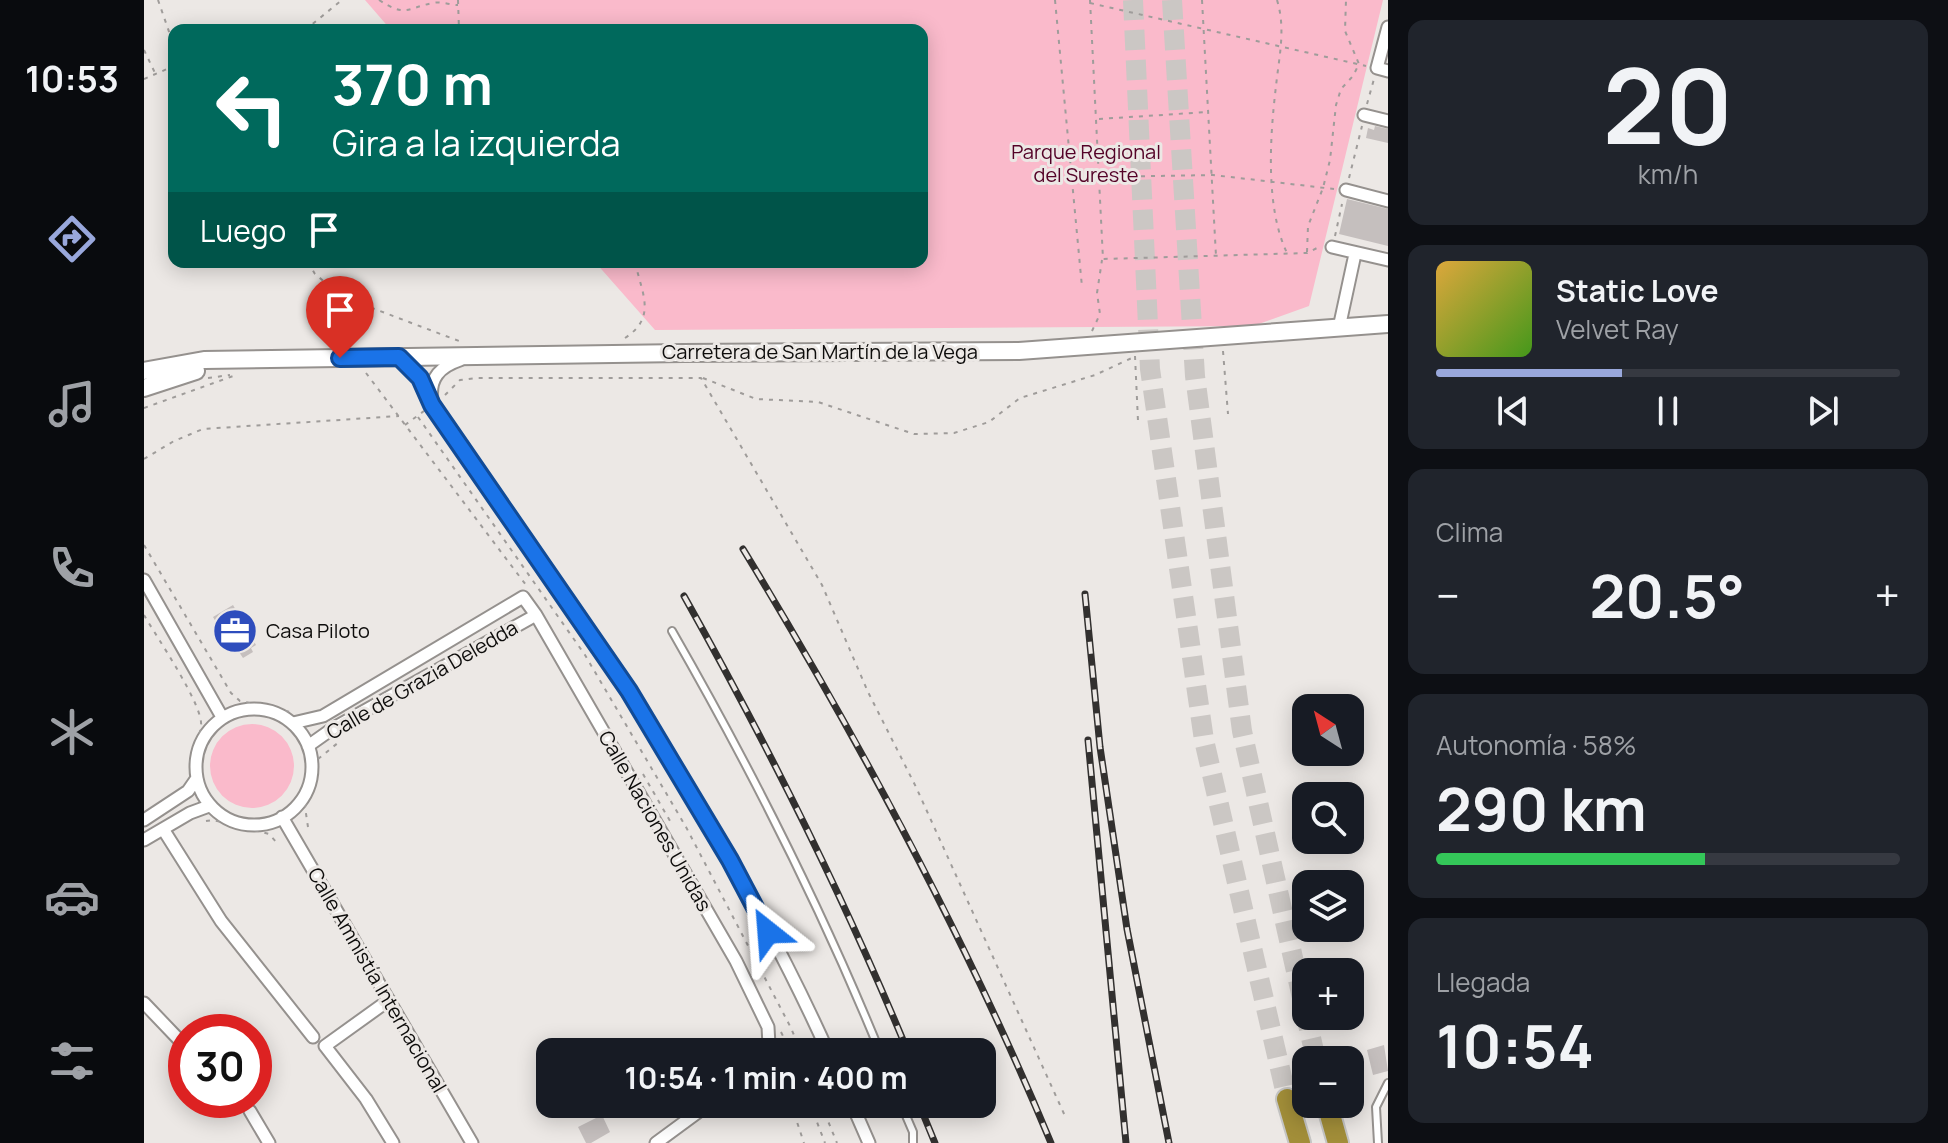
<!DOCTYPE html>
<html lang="es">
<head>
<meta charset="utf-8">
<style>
  :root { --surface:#171b24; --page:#20242c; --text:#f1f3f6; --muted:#9ea1a6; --line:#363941; --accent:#99a8dc }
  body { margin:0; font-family:Manrope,sans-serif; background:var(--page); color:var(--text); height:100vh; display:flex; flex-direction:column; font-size:30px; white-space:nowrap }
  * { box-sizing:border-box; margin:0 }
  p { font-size:26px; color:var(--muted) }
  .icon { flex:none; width:44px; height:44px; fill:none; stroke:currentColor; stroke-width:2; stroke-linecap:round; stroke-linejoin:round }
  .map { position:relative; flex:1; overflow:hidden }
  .side { display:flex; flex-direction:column; gap:20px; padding:20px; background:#0d0f14; width:560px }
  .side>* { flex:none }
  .guide { position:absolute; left:24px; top:24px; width:760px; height:244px; border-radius:16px; box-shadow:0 4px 20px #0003; background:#00695c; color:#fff; overflow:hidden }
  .needle { width:52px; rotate:324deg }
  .tools { position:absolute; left:1148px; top:694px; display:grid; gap:16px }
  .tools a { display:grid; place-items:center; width:72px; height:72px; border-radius:16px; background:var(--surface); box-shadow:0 4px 20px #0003; font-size:40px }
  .speed { position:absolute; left:24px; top:1014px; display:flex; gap:16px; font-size:40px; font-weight:700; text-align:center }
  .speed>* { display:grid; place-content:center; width:104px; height:104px; border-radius:50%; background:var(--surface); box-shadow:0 4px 20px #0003; line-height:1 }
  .speed .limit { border:12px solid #d22; background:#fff; color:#111 }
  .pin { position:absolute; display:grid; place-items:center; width:68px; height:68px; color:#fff; margin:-82px -34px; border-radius:50% 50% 50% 0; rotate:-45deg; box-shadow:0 0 8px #0007 }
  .pin .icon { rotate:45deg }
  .me { position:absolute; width:88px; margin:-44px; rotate:332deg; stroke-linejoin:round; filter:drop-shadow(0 0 6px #0008) }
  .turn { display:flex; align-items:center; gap:28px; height:168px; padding:0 32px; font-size:36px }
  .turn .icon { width:104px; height:104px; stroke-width:2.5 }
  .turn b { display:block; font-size:56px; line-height:68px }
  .then { display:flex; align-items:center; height:76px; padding:0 32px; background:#0003; gap:16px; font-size:30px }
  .big { font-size:60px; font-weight:700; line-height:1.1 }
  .side .tile { flex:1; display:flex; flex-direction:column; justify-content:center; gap:12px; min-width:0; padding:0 28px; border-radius:16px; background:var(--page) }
  .side .dial { align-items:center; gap:0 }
  .dial b { font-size:104px; line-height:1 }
  .song { display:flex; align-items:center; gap:24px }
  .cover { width:96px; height:96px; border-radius:12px; background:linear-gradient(135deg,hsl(40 70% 55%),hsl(100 70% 35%)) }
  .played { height:8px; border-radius:4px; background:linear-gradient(90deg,var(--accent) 40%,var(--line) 40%) }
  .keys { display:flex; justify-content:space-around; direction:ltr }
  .heat { display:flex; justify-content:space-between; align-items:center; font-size:44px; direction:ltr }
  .charge { height:12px; border-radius:6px; background:linear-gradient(90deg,#34c759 58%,var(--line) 0) }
  .trip { position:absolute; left:392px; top:1038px; width:460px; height:80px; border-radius:16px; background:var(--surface); box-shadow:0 4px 20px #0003; font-weight:700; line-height:80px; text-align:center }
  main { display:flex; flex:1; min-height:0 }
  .menu { display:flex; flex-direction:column; width:144px; justify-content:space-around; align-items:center; background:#090b0e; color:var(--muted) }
  .menu .icon { width:56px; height:56px }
  .menu .current { color:var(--accent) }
  .menu b { font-size:36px; color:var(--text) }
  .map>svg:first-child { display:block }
  .green { fill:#fabacb }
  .building { fill:#c5bfbe }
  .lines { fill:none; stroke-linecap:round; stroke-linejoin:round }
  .highway-tunnel { stroke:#cbc7c4; stroke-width:20; stroke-dasharray:20 10; stroke-linecap:butt }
  .lane-casing { stroke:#95918e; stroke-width:10 }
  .street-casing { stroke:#95918e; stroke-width:15 }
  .secondary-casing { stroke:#95918e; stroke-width:20 }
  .highway-casing { stroke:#c5c5c4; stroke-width:24 }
  .path { stroke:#9f9c9a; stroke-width:2; stroke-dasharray:4 6; stroke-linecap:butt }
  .lane { stroke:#fff; stroke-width:6 }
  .street { stroke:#fff; stroke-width:11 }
  .secondary { stroke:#fff; stroke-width:16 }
  .highway { stroke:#a28e39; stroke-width:20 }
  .rail-casing { stroke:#32302f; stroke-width:7 }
  .rail { stroke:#ece8e5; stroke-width:4; stroke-dasharray:12; stroke-linecap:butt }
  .route-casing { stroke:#114b97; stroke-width:20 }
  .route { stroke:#1a73e8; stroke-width:14 }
  .labels { text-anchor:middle; stroke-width:6; stroke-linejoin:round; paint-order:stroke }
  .park-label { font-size:20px; fill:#540227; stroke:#ece8e5 }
  .street-label { font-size:20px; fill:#0d0c0b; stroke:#ece8e5 }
  .poi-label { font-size:20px; fill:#0d0c0b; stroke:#ece8e5; text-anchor:start }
</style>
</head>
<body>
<main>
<nav class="menu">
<b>10:53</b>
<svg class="icon current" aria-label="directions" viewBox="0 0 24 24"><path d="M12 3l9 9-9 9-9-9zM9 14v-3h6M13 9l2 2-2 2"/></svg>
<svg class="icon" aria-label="music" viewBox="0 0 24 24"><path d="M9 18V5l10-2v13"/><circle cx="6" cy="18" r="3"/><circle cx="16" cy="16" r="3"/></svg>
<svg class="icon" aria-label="phone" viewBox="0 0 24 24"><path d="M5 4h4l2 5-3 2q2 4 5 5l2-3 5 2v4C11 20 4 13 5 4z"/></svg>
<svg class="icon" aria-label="climate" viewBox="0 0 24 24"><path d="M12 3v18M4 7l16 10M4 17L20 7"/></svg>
<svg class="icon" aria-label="car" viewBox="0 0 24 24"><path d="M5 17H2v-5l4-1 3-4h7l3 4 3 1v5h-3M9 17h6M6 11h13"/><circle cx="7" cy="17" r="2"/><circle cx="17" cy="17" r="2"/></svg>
<svg class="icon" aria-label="filters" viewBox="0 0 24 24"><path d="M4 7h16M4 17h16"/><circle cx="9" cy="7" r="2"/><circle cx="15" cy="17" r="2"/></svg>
</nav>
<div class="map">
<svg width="1244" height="1143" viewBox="0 0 1244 1143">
  <rect width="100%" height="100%" fill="#ece8e5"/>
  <path class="green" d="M221,0H1239L1165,306L1109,326L511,330L451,262H778V30H247Z
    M66 766a42 42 0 1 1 84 0a42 42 0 1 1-84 0Z"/>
  <path class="building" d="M1231,126L1244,129V143L1222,138L1224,128L1230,130Z
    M1203,199L1244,209V246L1195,234Z
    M89,605L112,645L107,648L109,652L99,658L95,652L91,654L69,617Z
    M1240,1045L1244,1071L1229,1075L1223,1050Z
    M458,1115L466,1132L447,1143H442L434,1127Z"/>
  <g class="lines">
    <path class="highway-tunnel" d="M989,0L1006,369L1060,740L1143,1099
      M1028,0L1051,376L1098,731L1172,1060"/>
    <g class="lane-casing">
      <path id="lane" d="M528,631C606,767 677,907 736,1052
        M757,1104L769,1132V1143
        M1234,1143L1232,1107L1244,1083"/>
    </g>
    <g class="street-casing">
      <path id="street" d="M1244,27L1233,68L1244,71
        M1220,115L1244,121
        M1202,190L1244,201
        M1188,247L1244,260
        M1195,328L1211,254
        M255,357L276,378L288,405C432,613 580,820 684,1052
        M288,400C285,379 295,367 316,360
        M0,580L78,717
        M52 767a58 58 0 1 1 116 0a58 58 0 1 1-116 0Z
        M149,723L179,716L379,597L392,615L592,961L624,1027L625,1045L623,1052
        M164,746L188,729L392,615
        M138,817L328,1143
        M0,820L44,791L53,778
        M19,829L77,921L169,1037
        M0,840L46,813L65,806
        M245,1000L181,1046L222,1099L249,1143
        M0,1003L42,1047
        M708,1104L725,1143
        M106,1111L125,1143
        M512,1143L565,1104"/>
    </g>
    <g class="secondary-casing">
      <path id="secondary" d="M0,371L60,360L539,353L875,351L1244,324
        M0,388L52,371"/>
    </g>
    <g class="highway-casing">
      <path id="highway" d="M1143,1099L1156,1143
        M1183,1104L1194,1143"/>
    </g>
    <path class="path" d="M14,0L30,46
      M235,0C263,18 262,8 289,3C296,1 306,5 314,5
      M314,0L315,30
      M911,0L938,287
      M946,0L959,259L1163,253L1177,246
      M1058,0L1072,256
      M1133,0C1142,29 1135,57 1132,86C1126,136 1121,207 1143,253
      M946,3L1222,66
      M161,30L198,0
      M0,50L11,73
      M0,79L30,66
      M1223,104L1230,79
      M955,119L1064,112
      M957,177L1069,175L1190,189
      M1205,178L1218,126
      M1191,236L1198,204
      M1163,252L1164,226L1179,188L1186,160L1192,105L1197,89L1209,76L1215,64L1201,31L1202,0
      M164,262L171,274L199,297L315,341
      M948,331L956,314L953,293L958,260
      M481,338C513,317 498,294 491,262
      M1079,351L1084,414
      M991,356L994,421
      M222,373L382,585
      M64,378L86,375
      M559,378L612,399L674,402L770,434L810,433L845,422L876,398L951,375L990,357
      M301,395L316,380L332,378H557L678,585L724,692L772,787L921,1116
      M0,408L92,375
      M274,417L441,655L542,827L647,1028L657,1052
      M261,425L280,411
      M0,459L30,441L59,429L255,416
      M0,545L87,693L96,701L146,712
      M0,615C12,636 60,706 57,726C56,738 48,754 45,768
      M499,774L526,821
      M62,821L69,820L118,832L125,834L134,844
      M164,827L161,807L174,759L195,742
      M637,1032L647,1052
      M647,1104L660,1143
      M666,1104L681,1143
      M677,1104L693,1143"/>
    <use href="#lane" class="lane"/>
    <use href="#street" class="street"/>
    <use href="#secondary" class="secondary"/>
    <use href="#highway" class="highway"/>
    <g class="rail-casing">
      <path id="rail" d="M599,549C715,740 821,936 907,1143
        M941,594L956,747L983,929L1025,1143
        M540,596C623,744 699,895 764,1052
        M944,740L982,1143
        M775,1104L791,1143"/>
    </g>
    <use href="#rail" class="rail"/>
  </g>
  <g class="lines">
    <g class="route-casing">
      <path id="route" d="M196,358L255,357L276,378L288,405L485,691L586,860L624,932"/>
    </g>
    <use href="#route" class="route"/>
  </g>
  <defs>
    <g id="office-disc" transform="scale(2.3)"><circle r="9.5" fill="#2e4dbd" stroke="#ece8e5"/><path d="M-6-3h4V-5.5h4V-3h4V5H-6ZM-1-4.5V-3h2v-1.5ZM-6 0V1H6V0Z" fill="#fff"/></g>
  </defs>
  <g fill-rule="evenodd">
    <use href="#office-disc" x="91" y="631"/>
  </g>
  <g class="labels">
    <g class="park-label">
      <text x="942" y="159">Parque Regional<tspan x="942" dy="23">del Sureste</tspan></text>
    </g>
    <g class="street-label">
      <text x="676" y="359">Carretera de San Martín de la Vega</text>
      <text transform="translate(278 680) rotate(-30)" y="7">Calle de Grazia Deledda</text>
      <text transform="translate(511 821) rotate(60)" y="7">Calle Naciones Unidas</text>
      <text transform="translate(233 980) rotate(60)" y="7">Calle Amnistía Internacional</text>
    </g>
    <g class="poi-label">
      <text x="122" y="638">Casa Piloto</text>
    </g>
  </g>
</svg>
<div class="tools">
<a><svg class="needle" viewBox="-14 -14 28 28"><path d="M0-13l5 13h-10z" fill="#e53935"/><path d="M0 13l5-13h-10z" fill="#9ea1a6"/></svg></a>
<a><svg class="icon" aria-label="search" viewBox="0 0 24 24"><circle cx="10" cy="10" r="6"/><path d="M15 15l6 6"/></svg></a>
<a><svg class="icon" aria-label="layers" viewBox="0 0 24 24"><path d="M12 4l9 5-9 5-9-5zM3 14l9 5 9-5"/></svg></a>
<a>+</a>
<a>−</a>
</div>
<div class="speed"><div class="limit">30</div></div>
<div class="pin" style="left:196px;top:358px;background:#d93025"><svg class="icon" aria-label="arrive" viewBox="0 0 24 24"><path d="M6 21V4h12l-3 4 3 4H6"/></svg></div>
<svg class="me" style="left:624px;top:932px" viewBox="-20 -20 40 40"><path d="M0-17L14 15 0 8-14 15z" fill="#1a73e8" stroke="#fff" stroke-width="4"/></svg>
<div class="trip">10:54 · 1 min · 400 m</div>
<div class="guide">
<div class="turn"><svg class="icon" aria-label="left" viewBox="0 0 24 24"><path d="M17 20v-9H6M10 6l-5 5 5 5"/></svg><div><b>370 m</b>Gira a la izquierda</div></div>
<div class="then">Luego<svg class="icon" aria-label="arrive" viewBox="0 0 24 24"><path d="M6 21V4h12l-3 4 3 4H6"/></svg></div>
</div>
</div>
<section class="side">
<div class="tile dial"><b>20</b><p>km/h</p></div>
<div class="tile">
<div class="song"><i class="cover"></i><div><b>Static Love</b><p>Velvet Ray</p></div></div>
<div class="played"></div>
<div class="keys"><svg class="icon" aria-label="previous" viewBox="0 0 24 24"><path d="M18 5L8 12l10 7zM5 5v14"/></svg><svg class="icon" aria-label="pause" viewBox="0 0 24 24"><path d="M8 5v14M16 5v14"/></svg><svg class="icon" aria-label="next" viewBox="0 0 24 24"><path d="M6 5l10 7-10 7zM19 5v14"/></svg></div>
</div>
<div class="tile"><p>Clima</p>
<div class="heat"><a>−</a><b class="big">20.5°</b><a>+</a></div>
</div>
<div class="tile"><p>Autonomía · 58%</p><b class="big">290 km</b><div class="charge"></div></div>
<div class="tile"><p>Llegada</p><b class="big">10:54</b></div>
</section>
</main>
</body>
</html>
